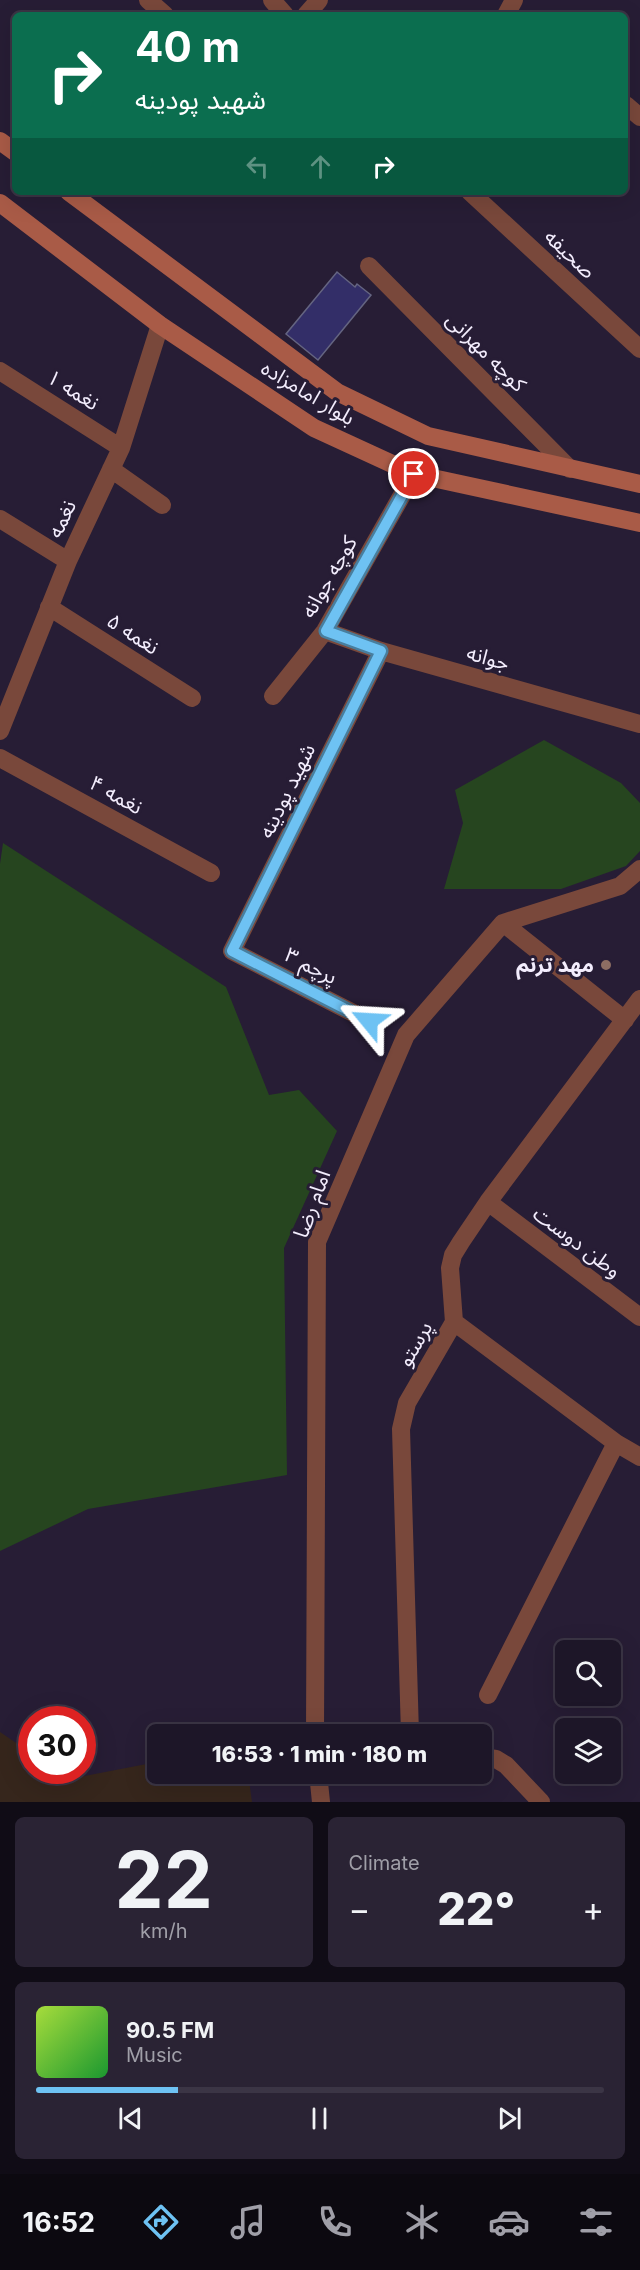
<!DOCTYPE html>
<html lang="en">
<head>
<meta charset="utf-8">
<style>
  :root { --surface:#1d1628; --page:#2a2334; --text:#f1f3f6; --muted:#a09fa8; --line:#3b3545; --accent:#6ec2f3 }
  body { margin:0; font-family:Inter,"Noto Sans Arabic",sans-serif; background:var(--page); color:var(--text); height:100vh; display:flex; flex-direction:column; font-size:22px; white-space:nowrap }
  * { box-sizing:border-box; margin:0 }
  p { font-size:20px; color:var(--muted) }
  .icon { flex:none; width:33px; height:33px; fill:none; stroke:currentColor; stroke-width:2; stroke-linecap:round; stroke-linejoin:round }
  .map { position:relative; height:1802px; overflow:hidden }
  .details { display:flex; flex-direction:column; gap:15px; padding:15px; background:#100c16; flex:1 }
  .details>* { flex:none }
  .hud { position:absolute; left:12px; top:12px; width:616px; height:183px; border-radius:9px; box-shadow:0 6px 24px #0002,0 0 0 2px var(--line); background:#0b6e4f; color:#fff; overflow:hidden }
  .fabs { position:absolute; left:555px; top:1640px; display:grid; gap:12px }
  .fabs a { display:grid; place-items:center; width:66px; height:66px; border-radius:9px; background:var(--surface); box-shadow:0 6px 24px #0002,0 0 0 2px var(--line); font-size:30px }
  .speed { position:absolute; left:18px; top:1706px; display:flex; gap:12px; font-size:30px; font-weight:700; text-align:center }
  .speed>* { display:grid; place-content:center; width:78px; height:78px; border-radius:50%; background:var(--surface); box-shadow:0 6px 24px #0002,0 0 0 2px var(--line); line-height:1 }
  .speed .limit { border:9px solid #d22; background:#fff; color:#111 }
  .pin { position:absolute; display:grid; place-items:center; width:51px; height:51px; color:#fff; margin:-26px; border:3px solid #fff; border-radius:50%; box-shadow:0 2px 6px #0007 }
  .me { position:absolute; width:66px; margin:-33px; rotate:297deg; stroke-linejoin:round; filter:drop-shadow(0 0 4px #0008) }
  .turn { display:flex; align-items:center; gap:21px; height:126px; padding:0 24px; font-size:27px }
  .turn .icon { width:78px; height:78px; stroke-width:2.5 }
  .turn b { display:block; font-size:42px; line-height:51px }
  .lanes { display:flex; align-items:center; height:57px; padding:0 24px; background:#0003; justify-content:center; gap:30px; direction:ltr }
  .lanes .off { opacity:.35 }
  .big { font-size:45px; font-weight:800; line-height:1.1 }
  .details .widget { flex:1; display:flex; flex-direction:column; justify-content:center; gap:9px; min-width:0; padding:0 21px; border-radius:9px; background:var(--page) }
  .details .dial { align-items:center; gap:0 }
  .dial b { font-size:78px; line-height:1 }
  .song { display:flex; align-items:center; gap:18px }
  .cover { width:72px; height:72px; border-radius:9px; background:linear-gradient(135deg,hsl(80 70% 55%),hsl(130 70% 35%)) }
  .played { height:6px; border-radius:3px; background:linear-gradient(90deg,var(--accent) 25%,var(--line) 25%) }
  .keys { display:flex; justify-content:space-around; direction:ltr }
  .heat { display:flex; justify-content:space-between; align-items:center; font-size:33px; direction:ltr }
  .details .tiles { flex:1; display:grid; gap:15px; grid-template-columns:1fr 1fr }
  .widget:last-child { grid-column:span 2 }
  .trip { position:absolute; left:147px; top:1724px; width:345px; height:60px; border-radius:9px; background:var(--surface); box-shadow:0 6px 24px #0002,0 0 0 2px var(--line); font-weight:800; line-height:60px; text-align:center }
  .tabs { display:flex; height:96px; justify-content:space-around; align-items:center; background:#0c0910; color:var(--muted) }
  .tabs .icon { width:42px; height:42px }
  .tabs .current { color:var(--accent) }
  .tabs b { font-size:27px; color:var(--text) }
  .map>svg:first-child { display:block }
  .industrial { fill:#36261c }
  .green { fill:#26451f }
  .building { fill:#332e68; stroke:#646481; stroke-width:1.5 }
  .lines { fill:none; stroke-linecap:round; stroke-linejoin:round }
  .minor { stroke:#79483b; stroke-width:18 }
  .secondary { stroke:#a95b47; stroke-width:18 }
  .route-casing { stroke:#487e9e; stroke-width:15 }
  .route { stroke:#6ec2f3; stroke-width:10 }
  .education-dot { fill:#8d6e63; stroke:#271d35; stroke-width:2 }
  .labels { text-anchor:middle; stroke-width:6; stroke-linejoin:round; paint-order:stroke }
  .street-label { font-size:21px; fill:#f3edfd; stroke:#271d35 }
  .poi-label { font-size:21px; font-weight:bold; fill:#f3edfd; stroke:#271d35; text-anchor:end }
</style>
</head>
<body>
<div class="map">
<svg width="640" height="1802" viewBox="0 0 640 1802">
  <rect width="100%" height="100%" fill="#271d35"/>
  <path class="industrial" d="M0,1732L31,1753L32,1770H56L69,1779L157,1762L158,1773H248L252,1802H0Z"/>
  <path class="green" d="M544,740L621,783L640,803V851L626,866L561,889H444L463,823L455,790Z
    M3,843L226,987L269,1095L299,1090L337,1131L284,1248L287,1475L88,1509L0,1551V864Z"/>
  <path class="building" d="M337,272L355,287L357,284L371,295L318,360L286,334Z"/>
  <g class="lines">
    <path class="minor" d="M148,0L165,15
      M272,0L285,15
      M306,15L319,0
      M506,15L514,0
      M626,105L640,117
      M470,192L640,349
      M369,266L570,469
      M0,371L121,448
      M111,469L162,505
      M0,519L68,561
      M49,607L192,698
      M325,631L381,651L640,724
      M273,696L325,631L414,474
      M0,731L68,561L121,448L160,325
      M0,758L211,873
      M503,923L625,1020
      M369,1021L232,951L381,651
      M488,1202L640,1317
      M454,1322L616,1443L640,1457
      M488,1695L616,1443
      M315,1734L317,1242L406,1035L503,923L620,886L640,869
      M410,1734L401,1429L407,1403L454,1322L450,1268L453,1255L461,1242L488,1202L640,999
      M482,1757L496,1759L506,1765L541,1802
      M318,1773L321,1802"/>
    <path class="secondary" d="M0,141L15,152
      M69,192L337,392L428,436L640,484
      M0,203L160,325L314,428L414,474L640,523"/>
  </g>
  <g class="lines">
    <g class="route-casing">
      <path id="route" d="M369,1021L232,951L381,651L326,631L414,474"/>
    </g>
    <use href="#route" class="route"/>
  </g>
  <circle class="education-dot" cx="606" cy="965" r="6"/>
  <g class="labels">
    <g class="street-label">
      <text transform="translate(570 254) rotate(43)" y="7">صحیفه</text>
      <text transform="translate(486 352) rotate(45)" y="7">کوچه مهرانی</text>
      <text transform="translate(73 390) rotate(32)" y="7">نغمه ۱</text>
      <text transform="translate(308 393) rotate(31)" y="7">بلوار امامزاده</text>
      <text transform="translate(62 519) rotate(-65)" y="7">نغمه</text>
      <text transform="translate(329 577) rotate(-60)" y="7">کوچه جوانه</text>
      <text transform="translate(133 634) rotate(33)" y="7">نغمه ۵</text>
      <text transform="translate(488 658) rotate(16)" y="7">جوانه</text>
      <text transform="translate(287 791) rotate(-64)" y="7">شهید پودینه</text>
      <text transform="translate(116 795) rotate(29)" y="7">نغمه ۴</text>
      <text transform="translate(311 966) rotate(27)" y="7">پرچم ۳</text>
      <text transform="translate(312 1204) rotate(-70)" y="7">امام رضا</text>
      <text transform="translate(577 1242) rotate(37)" y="7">وطن دوست</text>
      <text transform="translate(415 1344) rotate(-60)" y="7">پرستو</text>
    </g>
    <g class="poi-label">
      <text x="594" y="972">مهد ترنم</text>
    </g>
  </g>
</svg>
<div class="fabs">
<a><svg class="icon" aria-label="search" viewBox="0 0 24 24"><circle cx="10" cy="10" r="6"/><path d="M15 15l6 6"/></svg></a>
<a><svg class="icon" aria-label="layers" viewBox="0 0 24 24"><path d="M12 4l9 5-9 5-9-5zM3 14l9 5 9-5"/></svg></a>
</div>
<div class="speed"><div class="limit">30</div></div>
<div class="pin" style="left:414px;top:474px;background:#d93025"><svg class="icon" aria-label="arrive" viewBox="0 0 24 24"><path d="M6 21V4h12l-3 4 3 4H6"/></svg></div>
<svg class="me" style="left:369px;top:1021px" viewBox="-20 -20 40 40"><path d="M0-17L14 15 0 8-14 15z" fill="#6ec2f3" stroke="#fff" stroke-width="4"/></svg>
<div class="trip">16:53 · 1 min · 180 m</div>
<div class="hud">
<div class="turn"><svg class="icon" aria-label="right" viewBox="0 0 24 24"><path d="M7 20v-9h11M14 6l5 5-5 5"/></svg><div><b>40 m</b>شهید پودینه</div></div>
<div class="lanes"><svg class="icon off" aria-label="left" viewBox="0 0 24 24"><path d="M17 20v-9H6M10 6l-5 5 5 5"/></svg><svg class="icon off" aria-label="ahead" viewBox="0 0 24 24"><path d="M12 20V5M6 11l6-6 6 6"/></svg><svg class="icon" aria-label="right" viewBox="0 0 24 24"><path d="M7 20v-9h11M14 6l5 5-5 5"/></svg></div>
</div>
</div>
<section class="details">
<div class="tiles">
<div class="widget dial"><b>22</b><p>km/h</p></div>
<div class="widget"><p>Climate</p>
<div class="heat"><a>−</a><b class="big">22°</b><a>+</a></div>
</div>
<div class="widget">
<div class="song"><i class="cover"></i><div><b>90.5 FM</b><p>Music</p></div></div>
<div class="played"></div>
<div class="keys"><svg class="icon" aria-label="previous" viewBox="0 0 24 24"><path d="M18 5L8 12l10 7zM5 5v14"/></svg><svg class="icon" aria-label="pause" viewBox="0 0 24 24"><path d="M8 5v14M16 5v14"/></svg><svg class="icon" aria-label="next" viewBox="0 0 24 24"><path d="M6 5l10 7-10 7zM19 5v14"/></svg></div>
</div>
</div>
</section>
<nav class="tabs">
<b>16:52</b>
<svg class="icon current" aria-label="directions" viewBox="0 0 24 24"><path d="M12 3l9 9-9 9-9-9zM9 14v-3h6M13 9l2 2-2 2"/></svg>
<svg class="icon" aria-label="music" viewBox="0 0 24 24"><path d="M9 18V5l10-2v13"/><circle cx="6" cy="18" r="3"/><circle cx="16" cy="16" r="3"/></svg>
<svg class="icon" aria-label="phone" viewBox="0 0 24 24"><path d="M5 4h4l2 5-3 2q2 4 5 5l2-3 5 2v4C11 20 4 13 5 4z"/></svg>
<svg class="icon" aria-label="climate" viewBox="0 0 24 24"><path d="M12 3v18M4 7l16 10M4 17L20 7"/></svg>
<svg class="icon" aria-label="car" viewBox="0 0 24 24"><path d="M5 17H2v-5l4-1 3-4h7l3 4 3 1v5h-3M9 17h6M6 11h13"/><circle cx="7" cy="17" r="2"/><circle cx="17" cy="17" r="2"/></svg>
<svg class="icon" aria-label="filters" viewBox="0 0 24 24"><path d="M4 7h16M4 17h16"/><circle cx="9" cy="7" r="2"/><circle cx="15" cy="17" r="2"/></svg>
</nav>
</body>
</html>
